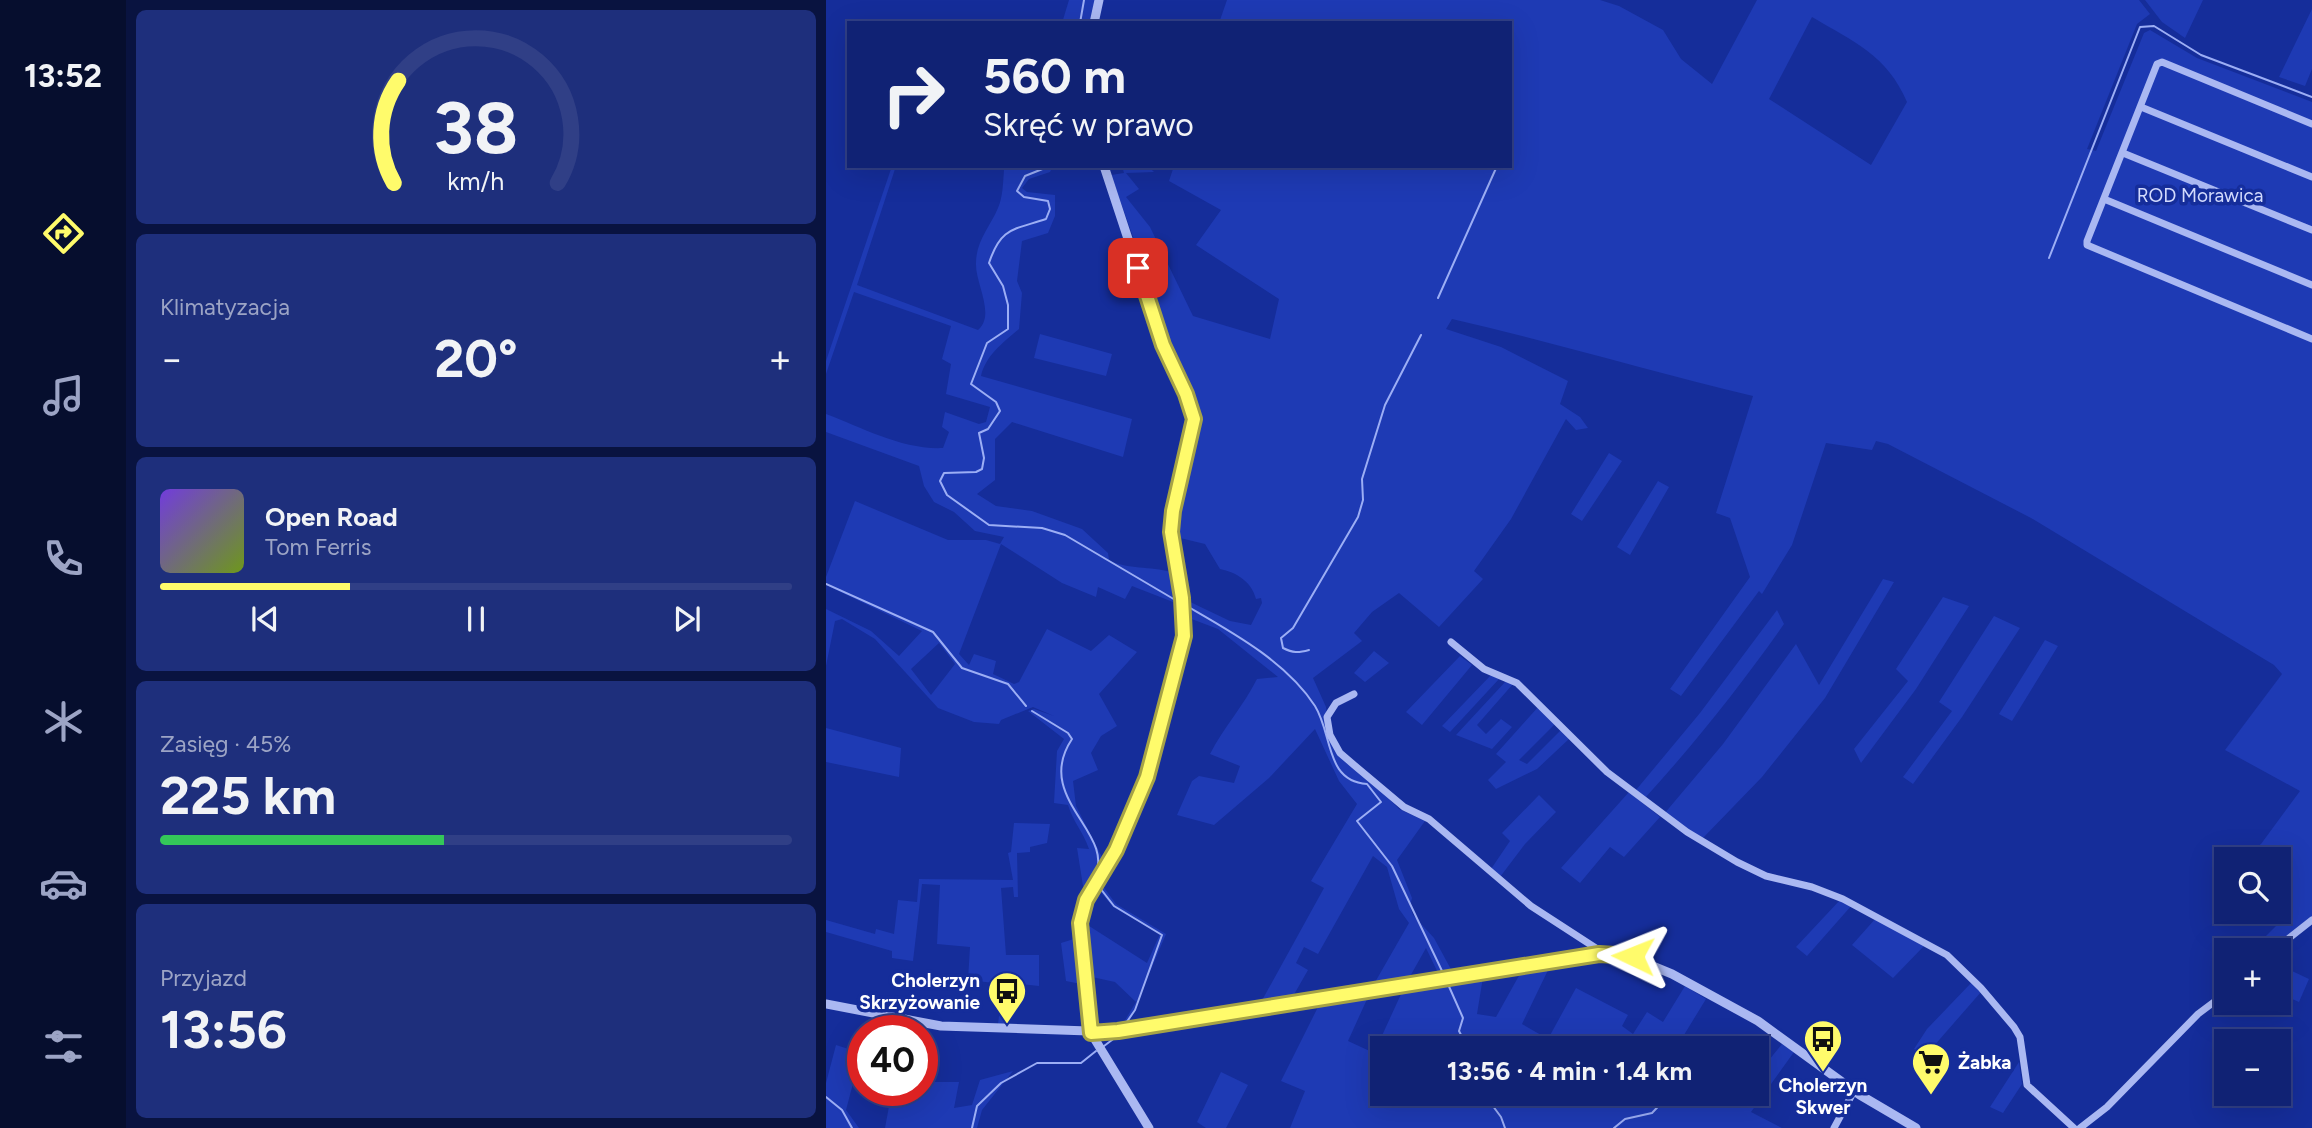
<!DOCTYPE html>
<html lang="pl">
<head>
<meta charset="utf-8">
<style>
  :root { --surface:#102274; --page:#1e2f7c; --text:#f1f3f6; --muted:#9ca4c5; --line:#303f86; --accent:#fffb6b }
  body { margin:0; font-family:Figtree,sans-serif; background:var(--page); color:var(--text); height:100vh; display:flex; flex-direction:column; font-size:26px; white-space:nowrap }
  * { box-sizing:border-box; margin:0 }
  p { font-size:23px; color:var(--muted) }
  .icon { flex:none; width:38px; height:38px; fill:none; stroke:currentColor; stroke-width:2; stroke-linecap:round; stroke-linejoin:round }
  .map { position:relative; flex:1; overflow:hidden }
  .details { display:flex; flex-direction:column; gap:10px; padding:10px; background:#091340; width:700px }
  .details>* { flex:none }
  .hud { position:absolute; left:21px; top:21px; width:665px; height:147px; border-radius:0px; box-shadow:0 7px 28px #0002,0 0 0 2px var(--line); background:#102274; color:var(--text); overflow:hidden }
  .fabs { position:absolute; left:1388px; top:847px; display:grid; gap:14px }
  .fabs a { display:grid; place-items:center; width:77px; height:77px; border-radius:0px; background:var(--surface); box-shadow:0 7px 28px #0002,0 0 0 2px var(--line); font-size:35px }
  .speed { position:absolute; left:21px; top:1015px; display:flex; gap:14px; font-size:35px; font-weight:700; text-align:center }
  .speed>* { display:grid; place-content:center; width:91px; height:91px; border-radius:50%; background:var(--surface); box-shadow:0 7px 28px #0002,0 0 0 2px var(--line); line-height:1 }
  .speed .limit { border:10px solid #d22; background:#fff; color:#111 }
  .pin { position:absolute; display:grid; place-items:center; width:60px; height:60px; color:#fff; margin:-30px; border-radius:14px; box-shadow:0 4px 10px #0006 }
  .me { position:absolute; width:77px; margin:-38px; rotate:272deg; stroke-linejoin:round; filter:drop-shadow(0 0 5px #0008) }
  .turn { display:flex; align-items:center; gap:24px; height:147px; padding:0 21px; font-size:32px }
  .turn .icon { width:91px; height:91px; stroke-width:2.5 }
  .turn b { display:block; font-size:49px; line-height:60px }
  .big { font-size:52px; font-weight:700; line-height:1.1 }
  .details .widget { flex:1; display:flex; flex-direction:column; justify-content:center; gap:10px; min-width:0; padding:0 24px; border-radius:10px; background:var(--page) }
  .details .dial { align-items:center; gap:0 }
  .dial svg { height:182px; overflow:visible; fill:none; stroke:var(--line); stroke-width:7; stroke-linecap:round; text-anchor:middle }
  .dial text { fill:var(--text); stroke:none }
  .song { display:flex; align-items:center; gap:21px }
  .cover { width:84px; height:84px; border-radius:10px; background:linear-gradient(135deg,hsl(260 70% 55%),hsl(80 70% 35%)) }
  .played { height:7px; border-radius:4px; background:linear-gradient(90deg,var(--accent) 30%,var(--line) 30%) }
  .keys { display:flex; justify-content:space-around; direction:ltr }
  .heat { display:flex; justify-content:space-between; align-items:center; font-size:38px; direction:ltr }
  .charge { height:10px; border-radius:5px; background:linear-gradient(90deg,#34c759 45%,var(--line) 0) }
  .trip { position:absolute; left:544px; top:1036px; width:399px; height:70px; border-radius:0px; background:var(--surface); box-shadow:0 7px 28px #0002,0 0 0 2px var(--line); font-weight:700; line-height:70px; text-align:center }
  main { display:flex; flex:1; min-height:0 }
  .menu { display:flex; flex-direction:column; width:126px; justify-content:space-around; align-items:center; background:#060e2e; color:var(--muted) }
  .menu .icon { width:49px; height:49px }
  .menu .active { color:var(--accent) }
  .menu b { font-size:32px; color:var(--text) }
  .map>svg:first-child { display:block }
  .green { fill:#1e3ab4; fill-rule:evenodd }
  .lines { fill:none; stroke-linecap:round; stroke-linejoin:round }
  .stream { stroke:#9caef5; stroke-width:2 }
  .minor { stroke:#aab8f2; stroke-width:7 }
  .tertiary { stroke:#aab8f2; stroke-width:9 }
  .route-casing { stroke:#a6a346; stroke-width:18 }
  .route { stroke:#fffb6b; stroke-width:12 }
  .labels { text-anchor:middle; stroke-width:7; stroke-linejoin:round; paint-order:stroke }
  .park-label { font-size:19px; fill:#d2dafd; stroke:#152d9a }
  .poi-label { font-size:19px; font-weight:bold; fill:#fff; stroke:#152d9a; text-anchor:end }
</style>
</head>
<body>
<main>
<nav class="menu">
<b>13:52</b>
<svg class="icon active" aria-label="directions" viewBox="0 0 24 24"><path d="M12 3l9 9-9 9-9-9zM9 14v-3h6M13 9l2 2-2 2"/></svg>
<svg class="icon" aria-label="music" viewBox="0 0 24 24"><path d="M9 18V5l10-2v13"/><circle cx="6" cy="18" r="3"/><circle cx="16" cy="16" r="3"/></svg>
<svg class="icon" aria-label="phone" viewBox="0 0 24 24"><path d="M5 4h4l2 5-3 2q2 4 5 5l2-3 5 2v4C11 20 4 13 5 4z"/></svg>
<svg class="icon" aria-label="climate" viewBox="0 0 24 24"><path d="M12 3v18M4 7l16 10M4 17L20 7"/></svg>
<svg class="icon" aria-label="car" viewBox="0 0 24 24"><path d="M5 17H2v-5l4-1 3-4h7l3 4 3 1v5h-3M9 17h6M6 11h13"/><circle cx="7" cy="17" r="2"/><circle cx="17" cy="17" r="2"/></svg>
<svg class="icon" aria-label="filters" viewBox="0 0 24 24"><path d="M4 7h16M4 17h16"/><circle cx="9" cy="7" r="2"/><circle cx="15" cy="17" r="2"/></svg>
</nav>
<section class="details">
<div class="widget dial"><svg viewBox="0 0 100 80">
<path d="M14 69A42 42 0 1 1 86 69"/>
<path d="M14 69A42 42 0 0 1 16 24" stroke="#fffb6b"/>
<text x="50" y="56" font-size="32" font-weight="700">38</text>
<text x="50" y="72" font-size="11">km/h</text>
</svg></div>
<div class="widget"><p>Klimatyzacja</p>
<div class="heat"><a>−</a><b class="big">20°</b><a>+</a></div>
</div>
<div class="widget">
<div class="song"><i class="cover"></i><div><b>Open Road</b><p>Tom Ferris</p></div></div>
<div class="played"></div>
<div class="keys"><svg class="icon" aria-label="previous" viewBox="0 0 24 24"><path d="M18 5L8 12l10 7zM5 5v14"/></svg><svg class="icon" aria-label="pause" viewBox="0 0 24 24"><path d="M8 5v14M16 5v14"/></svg><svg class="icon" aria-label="next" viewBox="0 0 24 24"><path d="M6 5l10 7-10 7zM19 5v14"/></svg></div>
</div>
<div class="widget"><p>Zasięg · 45%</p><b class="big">225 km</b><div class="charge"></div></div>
<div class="widget"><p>Przyjazd</p><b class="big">13:56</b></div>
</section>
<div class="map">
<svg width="1486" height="1128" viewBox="0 0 1486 1128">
  <rect width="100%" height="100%" fill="#152d9a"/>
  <path class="green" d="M243,0H269L264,23H236Z
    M401,0H774L793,6L837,30L855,59L886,84L931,0H1313L1324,14L1311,24L1261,149L1270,151L1318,33L1324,30L1371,58L1486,102V916L1445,950H1426L1461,915L1453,907L1452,859H1414L1435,844L1474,791L1399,750L1456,674L1448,665L1205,518L1062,444L1050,441L1046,450L1000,443L966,545L936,594L933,591L855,696L844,689L924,577L904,518L890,513L927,396C826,372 727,342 626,319L620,329L675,347L742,381L734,404L754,417L762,428L750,430L740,419L685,519L648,571L657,579L613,627L573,593L546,612L528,633L536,641L487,678L500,707L503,737L573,809L599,821L571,860L586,898L584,906L587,915L608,938L627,973L613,975L600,948L582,980L548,984L583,923L573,909L561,867L547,856L492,954L478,947L470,963L482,970L466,998L434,1004L498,888L485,881L531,804L513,781L489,729L443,778L388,825L351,815L366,781L373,776L408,783L414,766L384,754C398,727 418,705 431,679L452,677L392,629L363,618L360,600L404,621L425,625L436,603L435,598L430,599C426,582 410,572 394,569L379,544L350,537L353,504L371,416L285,175L298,173L296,166H322L328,172L300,173L313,189L300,197L324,227L367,316L444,339L453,299L370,245L395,210L343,181L348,166H684V23H393ZM986,17C1028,42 1061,55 1081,102L1045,165L943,99Z
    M1319,0H1377L1359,38L1336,22Z
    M1486,9V69L1479,86L1453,77Z
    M66,166H70L31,285L152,330C170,315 149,283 150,263C150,241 164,227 172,208C177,197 177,182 178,170L173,166H227L224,172L203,179L196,188L201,192L229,195V216L222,233L196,241L191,281L196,293L193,329C177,343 160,355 155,376L306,419L297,457L186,422L169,439V480L151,494L170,506L206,511L256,529L282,553L283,560C302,570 324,566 345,572L347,602L306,586L299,599L272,587L270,597L236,583L175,544L133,654L143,665L148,654L170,661L167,674L188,684L193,682L221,629L265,651L283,635L311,652L273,694L291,726L275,736L265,753L272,770L247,781L250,806L279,863L261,889L257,886L251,848L263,849C257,831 247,822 242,805L228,803L231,751L238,739L202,711L208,709L228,716L207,707L175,720L173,724L148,722L112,708L49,639L16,619L9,621L0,666V609L45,631L73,656L96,631L0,585V577L29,501L122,540H160L174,544L178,537L149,531L128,512L108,502L98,486L93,466L0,432V414C37,428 77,450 117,448L123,432L116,427L119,412L153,424L160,422L164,407L120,394L125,364L116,359L125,326L28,292L0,374V361ZM113,643L129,664L105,695L85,669Z
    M214,334L286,354L280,376L208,358Z
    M783,453L796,461L756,521L745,514Z
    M832,481L843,487L804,555L791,547Z
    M1057,579L1068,582L999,698L936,777L876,839L838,814L897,744L970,644L993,685Z
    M1117,597L1143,606L1090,689L1035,763L1028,749L1082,681L1070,669Z
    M951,610L958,624C915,685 870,742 819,798L810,790L874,713Z
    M1168,616L1194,628L1136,717L1087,784L1077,777L1126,711L1113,702Z
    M1219,640L1232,646L1186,721L1173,714Z
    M548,651L563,663L539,682L528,673Z
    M634,656L646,665L596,725L580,712Z
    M665,675L673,679L624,732L616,726Z
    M680,681L687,684L651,725L660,734L675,719L686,727L666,749L630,735Z
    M713,706L730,723L693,760L701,764L736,729L744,738L711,769L670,789L662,780L680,762L670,754Z
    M0,728L75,748L73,777L0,762Z
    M803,792L834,817L798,857L784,847L754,883L735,868Z
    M713,795L730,812L699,844L674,877L665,869L684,841L676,833Z
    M188,823L224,824L221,843L204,847V852L191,853L192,897H188L187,887L175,888L180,955H213V986L184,983L178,1024H172L177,984L142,980L144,947L111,944L114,885L96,884L87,961L66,958V951L0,932V920L49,934L50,929L68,934L72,900L91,902L93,879L187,880L182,853L185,852Z
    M276,885L290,904L340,934L301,1026L295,1027L310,1002L289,982L266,977L260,924L321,963L334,934L287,907L273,890Z
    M1014,900L1026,905L981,956L970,947Z
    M1050,918L1098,946L1067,978L1026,945Z
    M251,938L255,984L240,981L235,943Z
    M1453,965L1483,979L1473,1002L1453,993Z
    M724,966L696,1024L722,1039L750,988L802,1015L796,1026L807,1034L821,1012L837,1022L859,986L880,999L850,1048H556V1094H931V1053L943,1060L956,1044L968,1052L925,1112L956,1128H464L479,1091L455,1081L492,1007L542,997L522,1041L548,1053L576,992L657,977L651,1014L670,1017L695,972Z
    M1146,982L1155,992L1100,1055L1088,1049L1101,1029Z
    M10,1045L35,1053L20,1110L33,1128H0V1083Z
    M1193,1062L1196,1084L1177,1113L1164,1107Z
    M187,1071L156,1110L151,1128H59L66,1090H96V1082H133L128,1108L146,1105L154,1080Z
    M395,1072L422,1085L400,1128H380L371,1122Z"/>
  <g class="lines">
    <path class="stream" d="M254,23L258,0
      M224,166L199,176L191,191L198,197L222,201L224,209L220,219C187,230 175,227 163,263L177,286L182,305V329L161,343L145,384L170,402L174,411L162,429L153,433L158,458L156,469L150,472L118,473L114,481L121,495L163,525L216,528L239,535L351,601
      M1223,258L1314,27L1328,26L1375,55L1486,97
      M612,298L671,166
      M0,584L107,632L136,668L182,684L200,706
      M359,605C404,631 460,661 489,706C507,735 499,781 541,784L555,802L531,821L566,866L617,973
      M483,650C472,653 467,653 457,648L455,638L467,628L532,517L537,500L536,479L559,405L595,335
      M206,711L242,733L246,739C206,799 292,833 268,878
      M274,888L288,906L336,935L309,1010L298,1026
      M621,982L637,1018L633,1031L642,1048
      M278,1046L290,1037
      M658,1094L675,1117L679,1128
      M0,1097L16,1110L26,1128
      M146,1128L151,1106L175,1083L211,1063H255L270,1051
      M788,1128L799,1119L826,1113L843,1095"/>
    <path class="minor" d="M1315,107L1486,177
      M1486,124L1336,62L1331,64L1261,241V245L1486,339
      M1297,153L1486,230
      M1278,199L1486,285
      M625,642L658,669L691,683L781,772L861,832L911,862L940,876L986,887L1017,899L1121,955L1155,988L1188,1027L1194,1037L1201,1085L1248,1128
      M528,694L510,703L501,717L504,735L514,753L528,765L578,807L603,819L705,906L779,954
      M1448,950L1486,920
      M1008,1128L1028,1091
      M1254,1128L1281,1107L1372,1014L1400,993"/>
    <path class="tertiary" d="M268,23L273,0
      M278,166L337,345L360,394L368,419L347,511L346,553L358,622L354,657L321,777L290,851L259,900L254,923L265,1033L323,1128
      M0,1004L115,1026L292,1032L699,965L795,953L846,974L932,1021L1034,1095L1090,1128"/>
  </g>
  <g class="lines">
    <g class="route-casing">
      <path id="route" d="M312,268L337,345L360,394L368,419L347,511L345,532L356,598L358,636L321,777L290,850L260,900L254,923L265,1033L292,1031L773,954L807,956"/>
    </g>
    <use href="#route" class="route"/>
  </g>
  <defs>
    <g id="bus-pin" transform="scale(2.0125)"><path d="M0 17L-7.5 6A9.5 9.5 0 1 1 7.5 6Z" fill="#fffb6b" stroke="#152d9a"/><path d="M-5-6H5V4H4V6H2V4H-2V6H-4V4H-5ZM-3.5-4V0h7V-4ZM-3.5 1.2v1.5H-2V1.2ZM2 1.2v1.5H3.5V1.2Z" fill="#111"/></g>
    <g id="supermarket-pin" transform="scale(2.0125)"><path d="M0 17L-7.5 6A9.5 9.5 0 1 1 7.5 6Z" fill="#fffb6b" stroke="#152d9a"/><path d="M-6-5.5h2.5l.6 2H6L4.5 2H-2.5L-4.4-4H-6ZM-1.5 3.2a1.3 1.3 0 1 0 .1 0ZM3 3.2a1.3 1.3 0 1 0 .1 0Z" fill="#111"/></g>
  </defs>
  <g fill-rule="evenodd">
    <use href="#bus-pin" x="181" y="991"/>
    <use href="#bus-pin" x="997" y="1039"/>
    <use href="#supermarket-pin" x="1105" y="1062"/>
  </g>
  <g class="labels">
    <g class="park-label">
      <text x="1374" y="202">ROD Morawica</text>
    </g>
    <g class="poi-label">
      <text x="154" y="987">Cholerzyn<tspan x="154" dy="22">Skrzyżowanie</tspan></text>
      <text x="1132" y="1069" text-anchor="start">Żabka</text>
      <text x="997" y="1092" text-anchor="middle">Cholerzyn<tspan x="997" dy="22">Skwer</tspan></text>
    </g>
  </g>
</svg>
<div class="fabs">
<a><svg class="icon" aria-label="search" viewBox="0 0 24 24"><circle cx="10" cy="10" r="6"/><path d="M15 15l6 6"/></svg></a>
<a>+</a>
<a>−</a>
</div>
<div class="speed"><div class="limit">40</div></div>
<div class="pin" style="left:312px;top:268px;background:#d93025"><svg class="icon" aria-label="arrive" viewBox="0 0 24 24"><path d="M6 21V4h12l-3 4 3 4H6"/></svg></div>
<svg class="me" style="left:807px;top:956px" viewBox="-20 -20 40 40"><path d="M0-17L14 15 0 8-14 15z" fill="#fffb6b" stroke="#fff" stroke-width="4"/></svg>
<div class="trip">13:56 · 4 min · 1.4 km</div>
<div class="hud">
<div class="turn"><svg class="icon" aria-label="right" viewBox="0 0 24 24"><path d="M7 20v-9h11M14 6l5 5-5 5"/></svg><div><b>560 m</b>Skręć w prawo</div></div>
</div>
</div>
</main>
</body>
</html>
